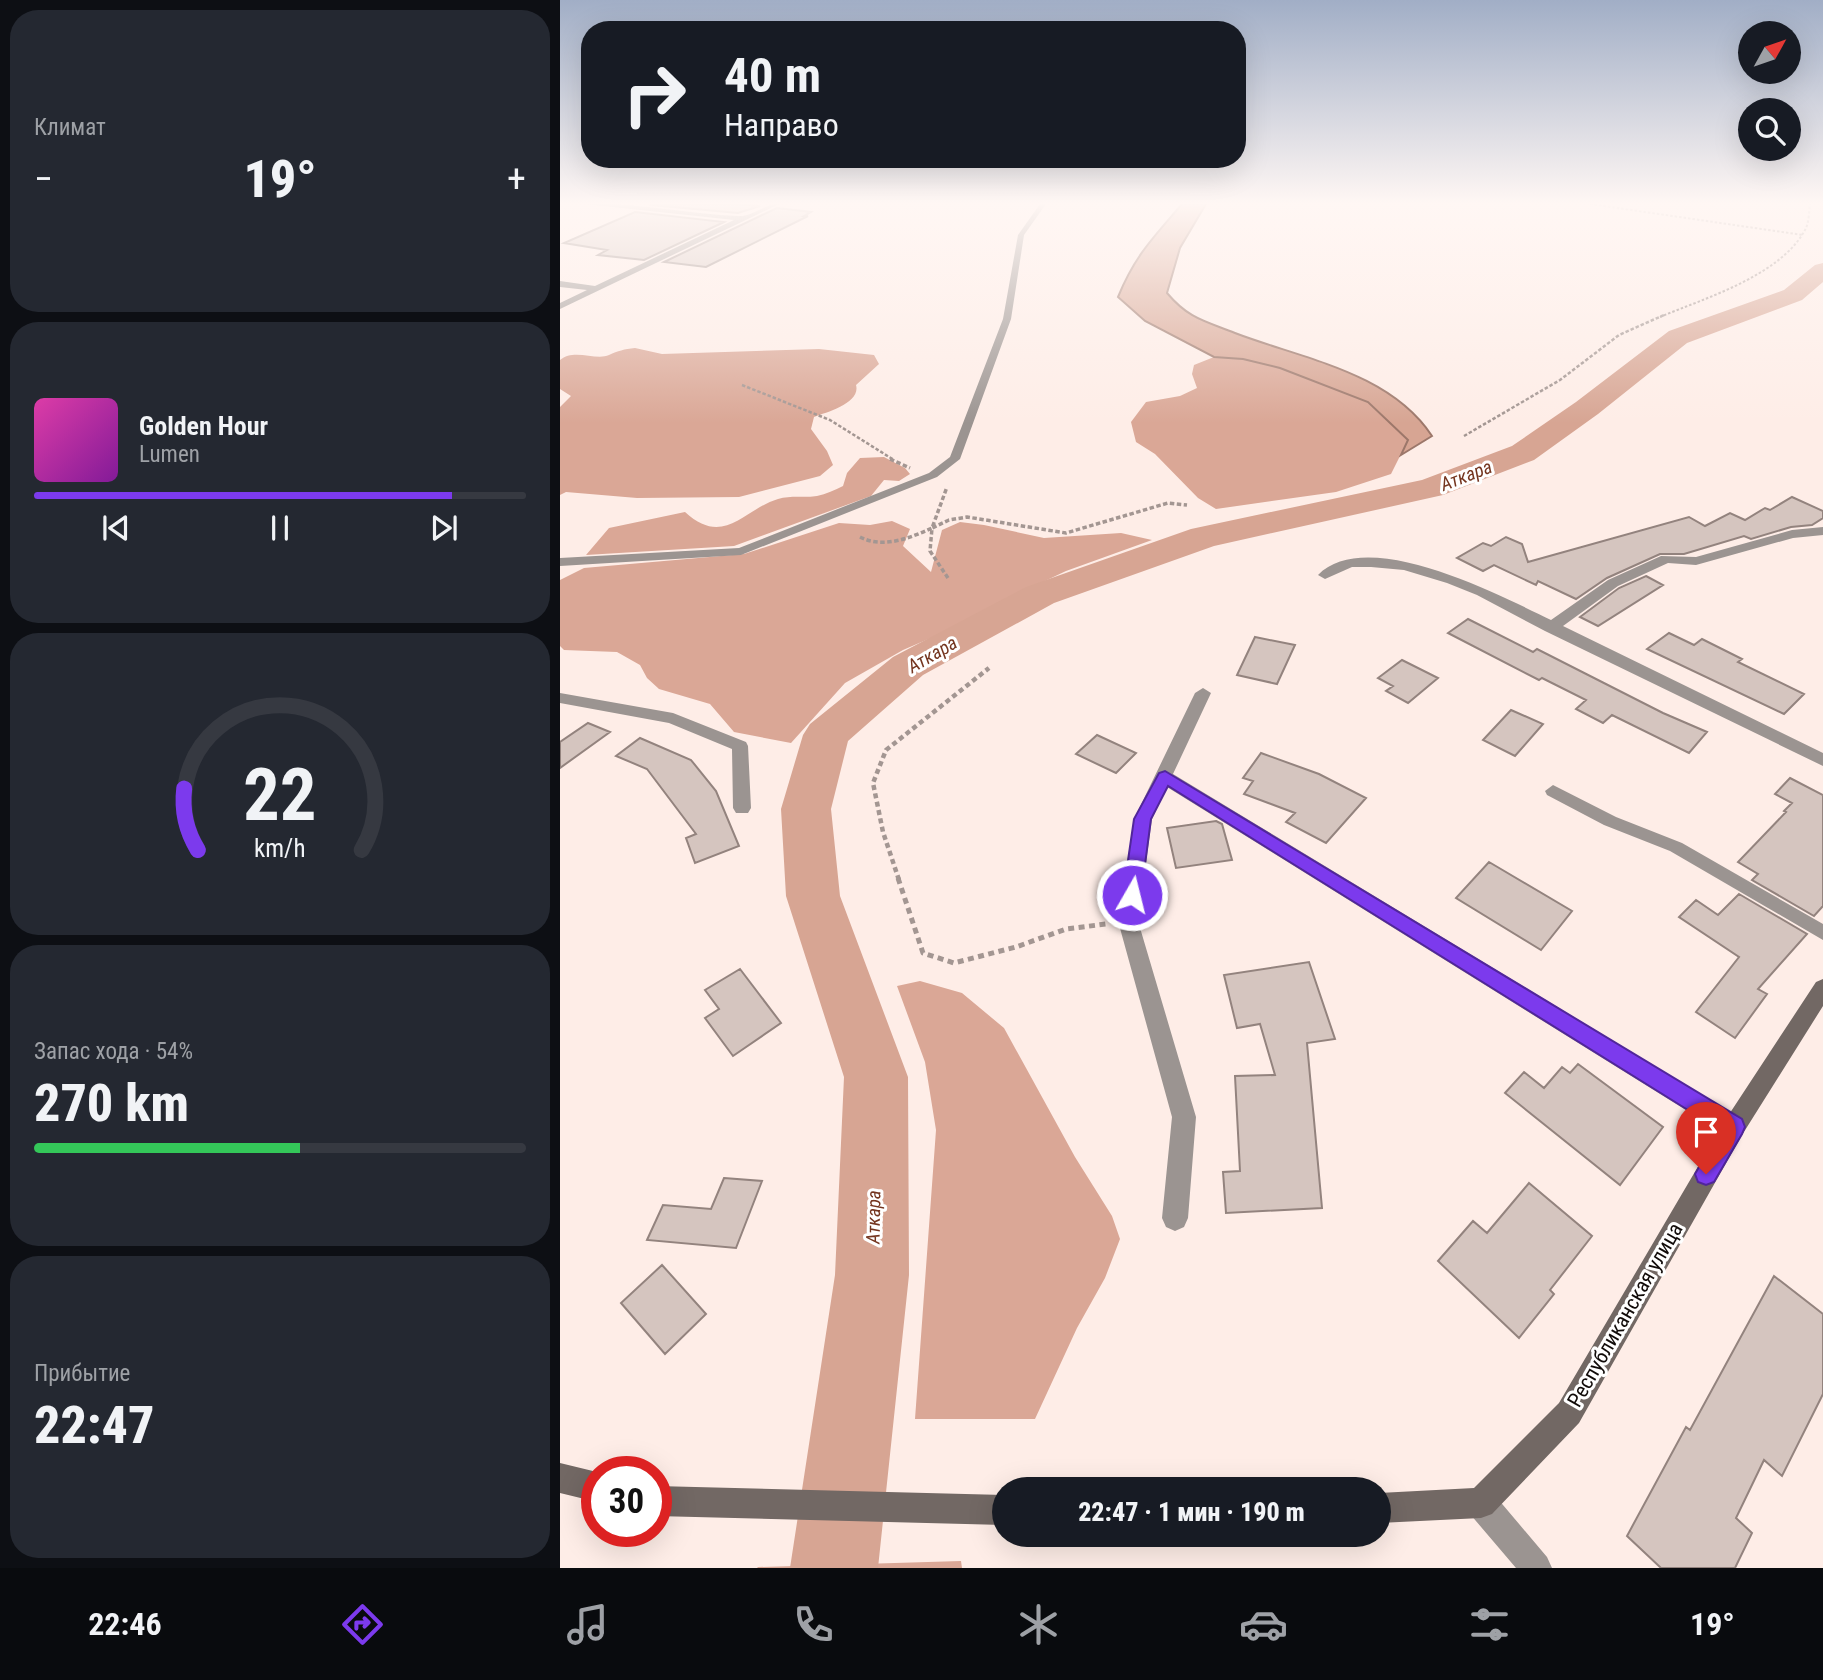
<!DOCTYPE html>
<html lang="ru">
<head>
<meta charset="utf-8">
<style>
  :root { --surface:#171b24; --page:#242831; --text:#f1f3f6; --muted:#9ea1a6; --line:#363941; --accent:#7c3aed }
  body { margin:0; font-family:"Roboto Condensed",sans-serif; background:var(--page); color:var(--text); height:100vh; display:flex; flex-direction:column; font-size:26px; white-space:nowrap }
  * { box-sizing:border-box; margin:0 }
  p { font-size:23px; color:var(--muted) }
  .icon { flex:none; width:38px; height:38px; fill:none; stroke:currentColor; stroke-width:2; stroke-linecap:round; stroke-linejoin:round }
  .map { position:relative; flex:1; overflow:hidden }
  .sheet { display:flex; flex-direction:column; gap:10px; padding:10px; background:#0d0f14; width:560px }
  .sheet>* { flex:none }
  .guide { position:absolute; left:21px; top:21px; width:665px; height:147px; border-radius:28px; box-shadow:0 7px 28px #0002; background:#171b24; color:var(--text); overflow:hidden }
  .needle { width:46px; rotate:50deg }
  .fabs { position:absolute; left:1178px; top:21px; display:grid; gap:14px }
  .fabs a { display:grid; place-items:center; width:63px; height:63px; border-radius:50%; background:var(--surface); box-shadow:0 7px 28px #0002; font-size:35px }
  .speed { position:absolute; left:21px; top:1456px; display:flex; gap:14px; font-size:35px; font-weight:700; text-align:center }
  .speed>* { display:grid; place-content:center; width:91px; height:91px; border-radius:50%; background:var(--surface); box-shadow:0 7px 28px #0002; line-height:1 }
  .speed .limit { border:10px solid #d22; background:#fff; color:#111 }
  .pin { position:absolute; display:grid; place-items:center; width:60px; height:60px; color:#fff; margin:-72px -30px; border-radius:50% 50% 50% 0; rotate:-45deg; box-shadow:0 0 7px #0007 }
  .pin .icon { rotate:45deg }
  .me { position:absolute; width:77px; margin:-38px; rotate:8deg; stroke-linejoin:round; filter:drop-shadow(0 0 5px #0008) }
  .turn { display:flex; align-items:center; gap:24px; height:147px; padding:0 28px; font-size:32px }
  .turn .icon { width:91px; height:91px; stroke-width:2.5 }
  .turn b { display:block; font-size:49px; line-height:60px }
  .big { font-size:52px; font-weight:800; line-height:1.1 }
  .sheet .tile { flex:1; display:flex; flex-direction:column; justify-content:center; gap:10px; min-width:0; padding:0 24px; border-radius:28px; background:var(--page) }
  .sheet .dial { align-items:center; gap:0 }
  .dial svg { height:182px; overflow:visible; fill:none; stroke:var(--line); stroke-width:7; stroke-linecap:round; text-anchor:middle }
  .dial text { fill:var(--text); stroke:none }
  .song { display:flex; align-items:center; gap:21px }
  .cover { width:84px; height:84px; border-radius:10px; background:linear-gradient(135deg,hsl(320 70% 55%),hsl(290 70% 35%)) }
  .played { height:7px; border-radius:4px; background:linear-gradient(90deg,var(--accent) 85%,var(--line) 85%) }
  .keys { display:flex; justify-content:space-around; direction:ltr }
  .heat { display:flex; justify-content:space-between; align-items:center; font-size:38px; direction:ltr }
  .charge { height:10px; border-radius:5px; background:linear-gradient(90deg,#34c759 54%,var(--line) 0) }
  .trip { position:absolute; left:432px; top:1477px; width:399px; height:70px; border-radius:35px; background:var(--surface); box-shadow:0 7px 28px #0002; font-weight:800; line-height:70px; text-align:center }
  .tab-bar { display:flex; height:112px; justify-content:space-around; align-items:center; background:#090b0e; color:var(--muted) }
  .tab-bar .icon { width:49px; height:49px }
  .tab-bar .on { color:var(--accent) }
  .tab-bar b { font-size:32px; color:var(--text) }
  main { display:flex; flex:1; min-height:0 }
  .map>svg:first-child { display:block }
  .forest { fill:#daa796 }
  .water { fill:#d7a593; stroke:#9c776a; stroke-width:2 }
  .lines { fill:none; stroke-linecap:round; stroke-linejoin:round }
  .river { fill:#d7a593; fill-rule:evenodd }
  .building { fill:#d5c5bf; stroke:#93837e; stroke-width:2 }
  .path-far4 { stroke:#a39692; stroke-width:2; stroke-dasharray:2.5 2; stroke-linecap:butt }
  .path-far3 { stroke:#a39692; stroke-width:2.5; stroke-dasharray:3.5 2; stroke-linecap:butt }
  .path-far2 { stroke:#a39692; stroke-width:3.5; stroke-dasharray:4.5 2.5; stroke-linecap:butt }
  .path-far1 { stroke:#a39692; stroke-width:4.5; stroke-dasharray:5 3.5; stroke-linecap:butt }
  .path { stroke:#a39692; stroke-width:5; stroke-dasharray:6 4.5; stroke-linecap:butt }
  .lane { fill:#9b9491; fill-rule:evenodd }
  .street { fill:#9b9491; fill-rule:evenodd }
  .secondary { fill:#726864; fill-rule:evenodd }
  .route { fill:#7c3aed; stroke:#51269a; stroke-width:2 }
  .labels { text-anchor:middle; stroke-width:6; stroke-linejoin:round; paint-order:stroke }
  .water-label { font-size:19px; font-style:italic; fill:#74351f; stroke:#fff }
  .near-street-label { font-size:21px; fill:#110b09; stroke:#fff }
</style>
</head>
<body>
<main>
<section class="sheet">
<div class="tile"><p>Климат</p>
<div class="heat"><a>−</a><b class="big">19°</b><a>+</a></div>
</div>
<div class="tile">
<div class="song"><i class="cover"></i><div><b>Golden Hour</b><p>Lumen</p></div></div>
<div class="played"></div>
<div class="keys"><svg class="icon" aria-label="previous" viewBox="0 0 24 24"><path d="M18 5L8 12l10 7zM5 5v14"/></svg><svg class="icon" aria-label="pause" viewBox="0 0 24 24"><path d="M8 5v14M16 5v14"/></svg><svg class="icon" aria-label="next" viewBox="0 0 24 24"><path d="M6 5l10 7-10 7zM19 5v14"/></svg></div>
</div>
<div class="tile dial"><svg viewBox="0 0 100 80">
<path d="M14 69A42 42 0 1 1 86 69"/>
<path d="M14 69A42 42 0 0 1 8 42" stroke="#7c3aed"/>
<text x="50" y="56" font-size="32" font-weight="700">22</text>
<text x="50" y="72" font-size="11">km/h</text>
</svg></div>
<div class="tile"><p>Запас хода · 54%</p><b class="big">270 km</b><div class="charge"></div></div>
<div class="tile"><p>Прибытие</p><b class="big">22:47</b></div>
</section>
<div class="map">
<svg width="1263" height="1568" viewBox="0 0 1263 1568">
  <rect width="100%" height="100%" fill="#feede7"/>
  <path class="forest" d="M75,348L102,354L259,349L314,355L319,364L296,385C301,403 268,412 254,417L251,429L267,451L273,465L260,476L179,497L77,498L6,492L0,495V407L11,396L0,389V360C14,348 36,361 49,355C58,351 64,349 75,348Z
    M654,357L683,359L720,368L784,391L808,402L848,440L831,474L776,492L656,509L638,498L595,454L576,442L571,422L586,402L620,396L637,388L632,374L634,365Z
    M324,457L345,468L350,474L339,481L324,480L311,496L174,546L26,555L49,528L125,512C164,548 184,509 218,499C231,495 244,498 257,496C266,494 275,490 283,486L287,473L300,458Z
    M332,521L350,529L343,546L371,572L382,530L400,522L424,525L484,538L561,533L592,540L506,571L443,601L387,631L343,650L285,683L231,743L174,732L150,704L99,689L87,678L80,665L57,652L4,650L0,646V580L24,568L184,554L279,523L310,525Z
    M360,981L402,993L444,1028L515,1157L552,1216L560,1239L545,1278L517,1328L475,1419H355L376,1130L365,1062L337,986Z
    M401,1561L402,1568H197L198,1567Z"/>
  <path class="water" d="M622,204H646L620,248L607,293C629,319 645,321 675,333C743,359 830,372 872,436L841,455L848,440L808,402L720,368L683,359L654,357L585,321L558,297C575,255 594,237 622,204Z"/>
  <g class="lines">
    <path class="river" d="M1263,263V282L1242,300L1127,343L1038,414L974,460L883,495L654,546L494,603L363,675L288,741L271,809L280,896L348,1077L349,1275L318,1568H230L275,1275L284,1077L226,896L221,809L243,735L250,724L333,657L466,587L631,529L862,480L952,446L1016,402L1109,331L1224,290L1255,265Z"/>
  </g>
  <path class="building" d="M94,204H177L200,206L178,213L92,205Z
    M217,208L251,212L244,216H248L146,267L104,262Z
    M75,212L164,222L84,260L38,255L47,250L4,243Z
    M1232,497L1263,511V518L1252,525L1231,527L1191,539L1184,536L1124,554H1100L1047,578L1016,599L978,581L976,585L934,565L923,571L897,558L923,543L931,546L946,537L962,544L968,562L1129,517L1145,526L1170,513L1185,520L1205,508L1210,510Z
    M1086,576L1103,585L1038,626L1020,617L1059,588Z
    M908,619L973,652L977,649L1103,713L1147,732L1129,753L1052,715L1043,723L1016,709L1026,700L982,678L979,680L888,633Z
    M1109,633L1134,645L1142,639L1182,659L1178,662L1244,694L1224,714L1087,649Z
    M695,637L735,645L717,684L677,675Z
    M842,660L878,678L848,703L826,691L833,686L818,678Z
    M951,710L983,724L955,756L923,740Z
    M28,723L50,732L0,768V742Z
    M537,735L576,753L556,773L516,754Z
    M80,738L131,760L156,791L179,846L135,863L126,838L136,834L87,769L56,756Z
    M701,753L759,774L806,798L766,843L726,822L735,813L684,794L693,781L683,778Z
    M1230,778L1263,795V906L1254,916L1192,880L1198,874L1178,862L1226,812L1224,811L1232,803L1215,794Z
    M656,821L662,824L672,860L616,868L607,828Z
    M929,862L1012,911L981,950L896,898Z
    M1179,894L1247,934L1198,989L1207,994L1175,1038L1136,1012L1179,957L1119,917L1136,900L1158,915Z
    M749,962L775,1039L747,1043L762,1208L666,1213L663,1172L680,1171L675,1076L715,1075L700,1024L677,1028L664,975Z
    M180,969L221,1023L173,1056L145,1018L159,1009L145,990Z
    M1018,1064L1103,1127L1060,1185L945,1093L964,1072L984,1088L1002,1067L1010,1073Z
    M164,1178L202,1181L176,1248L87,1240L103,1205L151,1209Z
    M969,1183L1032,1236L990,1290L994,1294L959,1338L878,1261L913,1221L927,1233Z
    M102,1265L146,1314L105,1354L61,1303Z
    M1214,1276L1263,1314V1394L1222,1476L1204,1460L1176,1518L1192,1533L1175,1568H1101L1067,1536L1126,1427L1130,1430Z"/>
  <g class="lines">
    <path class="path-far4" d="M1030,204L1243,235
      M1100,317C1145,298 1220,276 1245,230C1249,223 1249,212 1250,204"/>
    <path class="path-far3" d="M182,385L270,420L334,460
      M904,436L1000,380L1059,335L1104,315"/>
    <path class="path-far2" d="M330,459L350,468
      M300,537C323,549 350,538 372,528L387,487
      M388,578L370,551L372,528L389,520L407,517L506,533L608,503L627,505"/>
    <path class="path-far1" d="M339,880L323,832L313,783L326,750L429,668"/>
    <path class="path" d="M338,878L363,953L394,963L456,947L506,929L546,924"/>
    <path class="lane" d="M480,204H486L464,235L451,319L400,459L377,477L181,555L0,566V558L179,548L369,473L390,457L443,319L458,235Z
      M993,785L1056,817L1122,843L1263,924V940L1110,851L1044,825L987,795L985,791Z"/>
    <path class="street" d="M25,204C76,202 127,214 178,216C192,217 204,204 219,204L0,309V303L27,290L0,287V281L35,286L174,220Z
      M1263,527V535L1233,538L1136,565L1108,563L1058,586L1003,626L1263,753V766L985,631L917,595L887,583L844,570L811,567H792L765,579L758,575C807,525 941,596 991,620L1048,580L1101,556L1136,557L1232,530Z
      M643,688L651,693L613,774L1182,1119L1186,1127L1182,1135L1174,1138L1166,1135L607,787L592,819L578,921L636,1117L628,1218L624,1227L615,1231L606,1227L602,1218L612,1117L558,921L574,819L635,693Z
      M0,693L113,713L186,742L188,746L191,808L188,813H176L173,808L172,749L109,723L0,703Z
      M921,1488L932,1492L987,1557L992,1568H956L910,1514L906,1503L910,1492Z"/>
    <path class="secondary" d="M1263,979V1006L1182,1135L1019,1423L932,1514L921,1518L819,1523V1493L914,1488L999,1403L1166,1119L1256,982Z
      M0,1463L37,1472V1502L0,1493Z
      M96,1486L444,1495V1525L96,1516Z"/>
  </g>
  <linearGradient id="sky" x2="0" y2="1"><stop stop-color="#a1aec6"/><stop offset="0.48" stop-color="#fff7f4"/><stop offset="1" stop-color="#fff7f4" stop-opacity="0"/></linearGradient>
  <rect width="1263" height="423" fill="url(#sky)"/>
  <path class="route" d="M605,771L1182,1119L1185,1127L1182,1134L1154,1182L1146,1185L1138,1182L1135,1174L1160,1130L608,786L591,819L581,895L578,900H565L563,895L574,819L599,773Z"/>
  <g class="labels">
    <g class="water-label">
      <text transform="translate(906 475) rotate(-21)" y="7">Аткара</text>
      <text transform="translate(372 654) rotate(-30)" y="7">Аткара</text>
      <text transform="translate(313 1217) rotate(-89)" y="7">Аткара</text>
    </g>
    <g class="near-street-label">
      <text transform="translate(1065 1315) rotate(-60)" y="7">Республиканская улица</text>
    </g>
  </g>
</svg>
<div class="fabs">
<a><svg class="needle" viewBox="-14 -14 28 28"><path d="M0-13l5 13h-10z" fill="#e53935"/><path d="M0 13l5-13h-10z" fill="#9ea1a6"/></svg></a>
<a><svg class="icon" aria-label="search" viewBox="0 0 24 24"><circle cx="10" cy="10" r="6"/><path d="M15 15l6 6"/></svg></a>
</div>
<div class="speed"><div class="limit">30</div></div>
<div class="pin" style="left:1146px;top:1174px;background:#d93025"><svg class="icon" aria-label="arrive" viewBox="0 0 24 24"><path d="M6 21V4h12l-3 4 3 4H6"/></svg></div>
<svg class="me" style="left:572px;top:895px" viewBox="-20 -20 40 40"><circle r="17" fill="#7c3aed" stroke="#fff" stroke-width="3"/><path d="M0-11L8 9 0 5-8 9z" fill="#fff"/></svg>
<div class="trip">22:47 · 1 мин · 190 m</div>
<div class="guide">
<div class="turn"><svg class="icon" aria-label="right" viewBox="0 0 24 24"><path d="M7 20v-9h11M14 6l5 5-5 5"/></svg><div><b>40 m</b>Направо</div></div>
</div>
</div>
</main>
<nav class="tab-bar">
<b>22:46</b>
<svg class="icon on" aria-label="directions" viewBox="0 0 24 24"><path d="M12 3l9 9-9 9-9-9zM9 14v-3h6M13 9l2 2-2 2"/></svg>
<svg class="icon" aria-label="music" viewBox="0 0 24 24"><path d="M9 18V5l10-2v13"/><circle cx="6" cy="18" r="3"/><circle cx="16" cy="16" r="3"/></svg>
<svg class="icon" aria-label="phone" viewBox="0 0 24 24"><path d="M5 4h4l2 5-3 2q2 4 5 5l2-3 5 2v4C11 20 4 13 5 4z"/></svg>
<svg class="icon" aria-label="climate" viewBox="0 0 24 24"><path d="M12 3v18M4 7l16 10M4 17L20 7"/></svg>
<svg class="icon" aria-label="car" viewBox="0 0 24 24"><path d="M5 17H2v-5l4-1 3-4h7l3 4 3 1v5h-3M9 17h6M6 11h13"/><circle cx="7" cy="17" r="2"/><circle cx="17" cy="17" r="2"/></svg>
<svg class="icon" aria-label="filters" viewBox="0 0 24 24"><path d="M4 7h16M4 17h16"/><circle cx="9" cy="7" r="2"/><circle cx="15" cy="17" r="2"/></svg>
<b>19°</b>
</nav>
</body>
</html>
